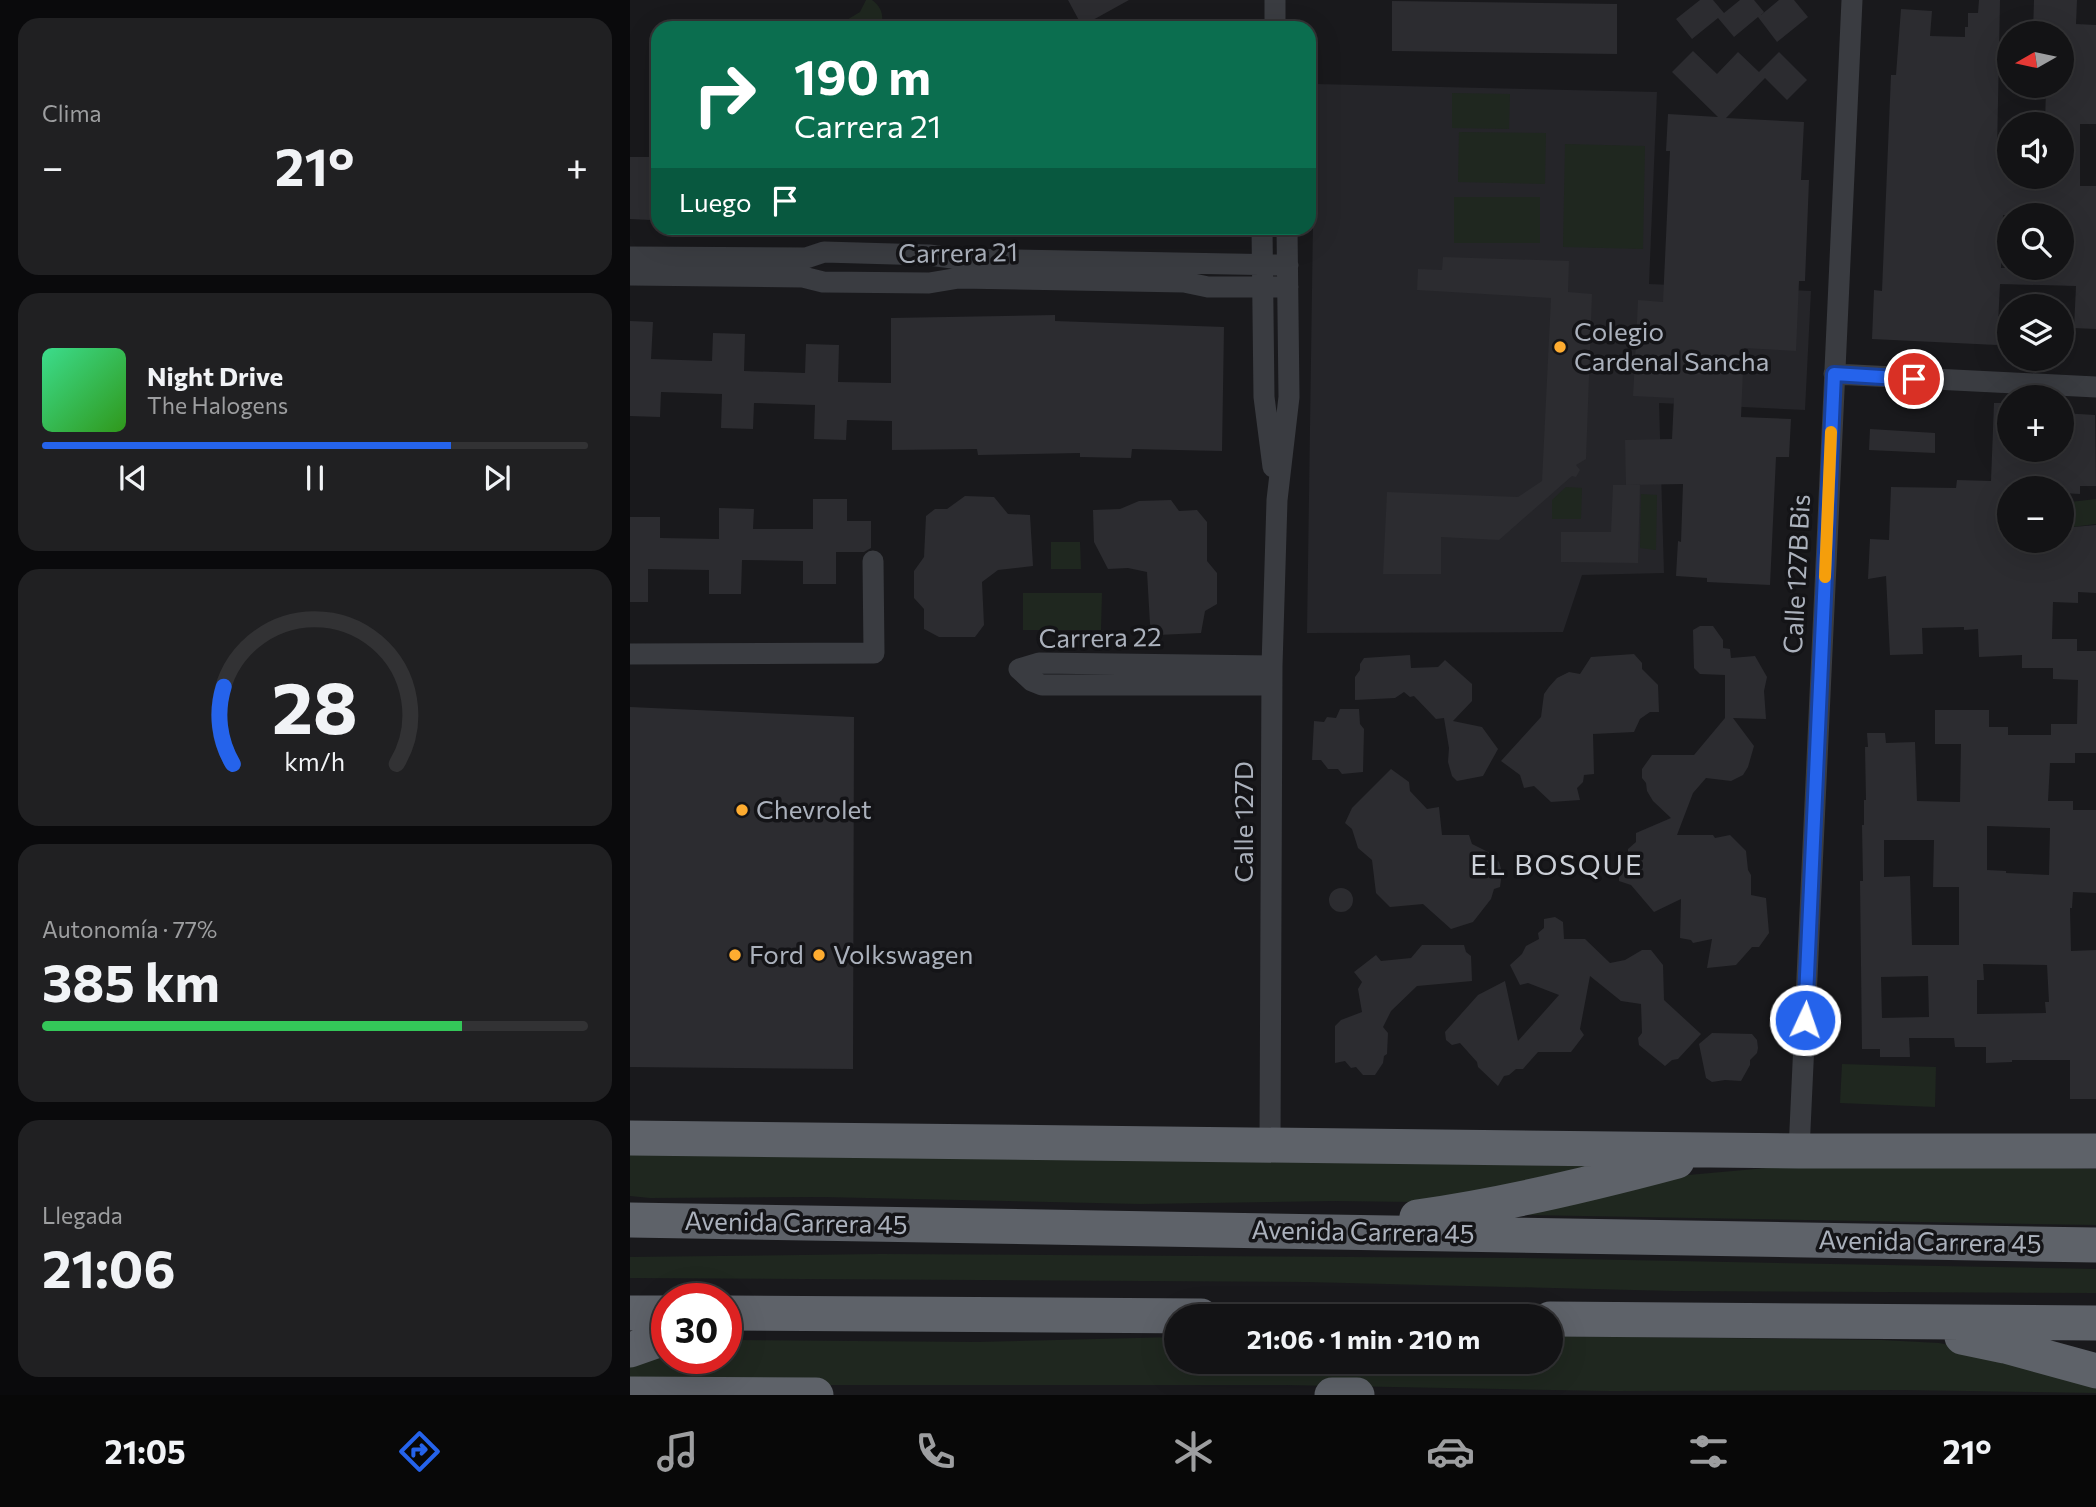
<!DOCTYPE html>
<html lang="es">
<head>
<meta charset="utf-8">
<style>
  :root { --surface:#131315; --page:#202022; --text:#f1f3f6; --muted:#9d9ea0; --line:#323234; --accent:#2563eb }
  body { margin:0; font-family:Commissioner,sans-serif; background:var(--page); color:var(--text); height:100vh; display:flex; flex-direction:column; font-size:26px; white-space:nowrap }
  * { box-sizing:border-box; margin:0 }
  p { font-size:23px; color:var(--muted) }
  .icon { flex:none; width:38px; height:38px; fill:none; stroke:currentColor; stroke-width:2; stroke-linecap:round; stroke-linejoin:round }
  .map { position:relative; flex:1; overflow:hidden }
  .sheet { display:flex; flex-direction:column; gap:18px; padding:18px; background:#0a0a0c; width:630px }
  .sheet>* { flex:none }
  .hud { position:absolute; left:21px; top:21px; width:665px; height:214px; border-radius:21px; box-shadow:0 7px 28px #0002,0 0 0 2px var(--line); background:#0b6e4f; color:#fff; overflow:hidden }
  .needle { width:46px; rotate:261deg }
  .buttons { position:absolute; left:1367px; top:21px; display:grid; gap:14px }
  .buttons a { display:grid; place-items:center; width:77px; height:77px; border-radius:50%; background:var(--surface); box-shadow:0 7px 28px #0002,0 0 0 2px var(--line); font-size:35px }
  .speed { position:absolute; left:21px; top:1283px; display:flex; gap:14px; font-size:35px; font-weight:700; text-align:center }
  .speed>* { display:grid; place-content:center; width:91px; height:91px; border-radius:50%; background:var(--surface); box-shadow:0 7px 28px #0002,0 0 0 2px var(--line); line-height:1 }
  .speed .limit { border:10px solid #d22; background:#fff; color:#111 }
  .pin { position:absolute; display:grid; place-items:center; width:60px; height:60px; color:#fff; margin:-30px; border:4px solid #fff; border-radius:50%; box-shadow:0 2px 7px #0007 }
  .me { position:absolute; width:77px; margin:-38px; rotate:3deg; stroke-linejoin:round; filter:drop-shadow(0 0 5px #0008) }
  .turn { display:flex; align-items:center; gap:24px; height:147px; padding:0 28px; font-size:32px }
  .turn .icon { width:91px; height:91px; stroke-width:2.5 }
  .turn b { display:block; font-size:49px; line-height:60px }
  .then { display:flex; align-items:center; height:66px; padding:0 28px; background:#0003; gap:14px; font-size:26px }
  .big { font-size:52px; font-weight:700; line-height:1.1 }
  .sheet .card { flex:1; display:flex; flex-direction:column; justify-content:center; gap:10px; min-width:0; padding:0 24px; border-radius:21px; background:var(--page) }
  .sheet .dial { align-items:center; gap:0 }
  .dial svg { height:182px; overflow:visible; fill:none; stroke:var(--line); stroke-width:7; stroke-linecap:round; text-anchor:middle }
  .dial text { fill:var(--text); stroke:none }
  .song { display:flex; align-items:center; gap:21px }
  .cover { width:84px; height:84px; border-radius:10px; background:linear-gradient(135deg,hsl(150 70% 55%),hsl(110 70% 35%)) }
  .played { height:7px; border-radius:4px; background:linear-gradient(90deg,var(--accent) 75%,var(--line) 75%) }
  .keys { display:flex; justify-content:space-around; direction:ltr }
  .heat { display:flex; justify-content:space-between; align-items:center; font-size:38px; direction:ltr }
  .charge { height:10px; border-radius:5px; background:linear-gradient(90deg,#34c759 77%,var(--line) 0) }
  .trip { position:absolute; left:534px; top:1304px; width:399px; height:70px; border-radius:35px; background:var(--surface); box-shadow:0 7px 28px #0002,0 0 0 2px var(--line); font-weight:700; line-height:70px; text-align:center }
  .tab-bar { display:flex; height:112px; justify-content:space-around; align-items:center; background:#080808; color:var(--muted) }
  .tab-bar .icon { width:49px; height:49px }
  .tab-bar .active { color:var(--accent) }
  .tab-bar b { font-size:32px; color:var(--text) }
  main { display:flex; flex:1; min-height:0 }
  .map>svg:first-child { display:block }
  .built { fill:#252529 }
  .green { fill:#1f271f }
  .building { fill:#2c2c30; fill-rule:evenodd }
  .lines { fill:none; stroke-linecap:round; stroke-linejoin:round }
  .minor { stroke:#3a3c41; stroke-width:21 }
  .trunk { stroke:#5e6269; stroke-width:35 }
  .route-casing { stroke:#184099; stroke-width:18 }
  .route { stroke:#2563eb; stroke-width:12 }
  .slow { stroke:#f59e0b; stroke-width:12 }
  .poi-dot { fill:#feac30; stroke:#141417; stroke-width:2.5 }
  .labels { text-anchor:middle; stroke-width:7; stroke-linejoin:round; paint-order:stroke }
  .street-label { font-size:26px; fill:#abb1bc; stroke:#141417 }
  .poi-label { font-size:26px; fill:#abb1bc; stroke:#141417; text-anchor:start }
  .neighbourhood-label { font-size:28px; letter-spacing:2px; fill:#ccd0d8; stroke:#141417 }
</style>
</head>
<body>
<main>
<section class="sheet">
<div class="card"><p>Clima</p>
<div class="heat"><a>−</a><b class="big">21°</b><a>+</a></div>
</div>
<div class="card">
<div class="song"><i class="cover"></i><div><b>Night Drive</b><p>The Halogens</p></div></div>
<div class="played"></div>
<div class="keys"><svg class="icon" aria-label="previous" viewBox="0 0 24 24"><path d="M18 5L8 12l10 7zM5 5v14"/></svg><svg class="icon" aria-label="pause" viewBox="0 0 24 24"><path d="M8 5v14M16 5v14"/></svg><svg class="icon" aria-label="next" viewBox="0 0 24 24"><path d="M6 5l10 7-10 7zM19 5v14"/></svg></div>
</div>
<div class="card dial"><svg viewBox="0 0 100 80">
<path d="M14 69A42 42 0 1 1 86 69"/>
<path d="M14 69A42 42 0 0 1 10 35" stroke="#2563eb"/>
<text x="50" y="56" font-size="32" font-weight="700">28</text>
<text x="50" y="72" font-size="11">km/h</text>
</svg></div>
<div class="card"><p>Autonomía · 77%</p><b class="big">385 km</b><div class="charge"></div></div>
<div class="card"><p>Llegada</p><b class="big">21:06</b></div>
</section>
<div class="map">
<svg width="1466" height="1395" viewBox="0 0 1466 1395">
  <rect width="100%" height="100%" fill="#19191c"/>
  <path class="built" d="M685,84L1027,92L1019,284L1181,291L1175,410L1029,403L1034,573L952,575L933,632L677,633Z"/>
  <path class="green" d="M236,0H242C252,7 254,16 251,28H218L215,21L230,12Z
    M822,93L880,94L879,129L822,128Z
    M829,132L916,133L915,184L828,182Z
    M935,144L1015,146L1013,249L933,247Z
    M824,197H910V243H824Z
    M936,487L952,488L951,519H922V500Z
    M1011,494L1027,495L1026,550L1010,548Z
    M1466,499V524L1443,527L1440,502Z
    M421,542H450L451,569H421Z
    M393,593H472L471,630H393Z
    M1212,1064L1306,1067L1305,1107L1210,1103Z
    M0,1153L975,1166L784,1202L704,1201L510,1204L192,1197L20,1198L0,1196Z
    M1201,1162L1466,1169V1225L896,1215L1036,1177Z
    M251,1254L890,1258L1466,1269V1293L1043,1291L676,1282L0,1278V1257Z
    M921,1336L1252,1340L1309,1343L1375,1356L1466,1381V1393L1272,1390L981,1391L655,1385H0V1365L37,1350V1358H96V1340L347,1342L546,1337V1362H920Z"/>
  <path class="building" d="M438,0H499L452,26Z
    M1070,0H1083L1094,13L1110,0H1124L1134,12L1131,15L1149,0H1164L1178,17L1147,42L1128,17L1104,37L1088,18L1062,39L1046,19Z
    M1349,0H1370L1367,152H1376L1375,177H1432V123H1415L1416,89L1432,90V33H1403L1404,0H1447L1446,24L1466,25V124H1450V186H1466V329L1444,328L1446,286L1370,284L1367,345L1242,339L1244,290L1252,291L1261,75H1266L1271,9L1302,11L1300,36L1335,37V27H1338V13H1348ZM1373,215H1432V268H1371Z
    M762,1L987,4V54L762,51Z
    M1063,51L1087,74L1108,52L1129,72L1149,52L1177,80L1157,100L1135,78L1096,118L1174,122L1171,180H1179L1175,281H1169L1166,351L1114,348L1111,417L1161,419L1159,457H1146L1140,585L1077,582V578L1046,576L1048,541L1051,542L1053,484L996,485L995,440L1042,439L1044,398L1003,396L1006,342L1008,300L1033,302L1040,151H1036L1038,114L1088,117L1042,72Z
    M0,157H22L21,220L0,219Z
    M813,257L939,261L938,292L962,294L956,459L946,465L950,470L946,477L942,476L869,540L811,537V574H753L757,492L888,497L912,481L921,298L787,290L788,269L812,270Z
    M425,315V321L594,327L592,451L502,449L501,458L450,457V453L348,455L347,449L262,450V421L217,420L216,440L184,439L185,405L124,403L123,429L91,428L92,394L31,392L30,417L0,416V321L23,322L21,359L82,361L83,333L115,334L114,371L175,373L176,344L209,345L208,382L261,383V318Z
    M1364,403H1379V450H1432V413L1465,415L1466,486H1450V494L1432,493V488H1379V541H1432V528L1466,525V593L1448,592V603L1423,602L1422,639H1447V651H1466V753H1445V763H1420L1418,801H1443V810H1466V893L1443,892L1442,908H1440L1441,951L1466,950V1099H1440V1060H1382V1062L1356,1063V1047H1325L1324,1038H1279L1280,1057H1250V1049H1232L1230,881H1233L1232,825H1234V800H1236L1235,747H1238L1237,733H1255L1256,743L1285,742L1287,801L1330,802L1331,744H1305V710H1359V727H1378V735H1421V724H1447L1448,680L1423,679V668H1392V655L1349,657L1348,629L1334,630V627L1292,628L1293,654L1260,655L1256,576L1238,579L1240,539L1259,540L1261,487L1326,488L1327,480L1361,481ZM1357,826L1420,828L1419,875L1376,873V871L1357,870ZM1254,840H1304L1303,887H1329V945H1282L1280,876L1254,877ZM1353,964L1417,965L1419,1002H1415L1416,1013L1347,1014V980H1354ZM1298,976L1299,1017L1252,1018L1251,977Z
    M1240,429L1305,433V453L1239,450Z
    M983,485H1010L1008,563L931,562V532H981Z
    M335,496L364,497L378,514L400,515L403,566L368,570L352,582L354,625L345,637H309L294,629V609L284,598V571L294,557L296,516L305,509H317Z
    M183,499H217V521H241V548L234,552H206V584H173V561L112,560L111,594H79V570L18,569V602H0V517H30V538L89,539V508L124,509L123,529H183Z
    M541,500L549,511L567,510L577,522V561L587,573V604L575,611L571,633L527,635L520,624L517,572L498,568L478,569L464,542L463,510L490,509L509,501Z
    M1070,626H1083L1093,640V648L1100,649L1101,658L1125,656L1137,677L1134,691L1136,719L1103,718L1124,746L1118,767L1113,775L1101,781L1076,778L1063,793L1047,835H1083L1085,838L1100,835L1116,851L1118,870L1121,875V895L1136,898L1139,933L1129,947H1122L1106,965L1077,968L1082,939L1063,943L1061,940L1050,938L1051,899L1024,912L1001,885L989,881V860L998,858V849L1006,842V833L1041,818L1023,801L1017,791L1016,783L1012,778V769L1022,755H1064L1095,718V675L1070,674L1064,668L1063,630Z
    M1004,654L1012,663V669L1028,685L1029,712H1020L1010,719L1004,732L963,734L964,774L954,775L953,782L947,788L950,800L921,802L904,786L894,788L890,775L871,761L911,717L914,694L919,687L927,678L939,672L950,674L961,657Z
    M780,655L781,668L808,667L815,660L842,684V701L823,721L852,727L868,749L853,776L827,781L822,776L818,762L819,748L814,718L806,719L784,696L780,697L774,692L765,698L725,700V677L730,670V664L734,658Z
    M0,707L224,717L223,1069L0,1067Z
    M710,709H729L730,724L734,729L733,772L712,774L708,769H698L691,760H682L684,721L694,722L697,717L706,718Z
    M761,769L779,782L780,791L797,809L809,807L812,835H839L842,844L860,853L869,862L872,872L870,887L864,889L861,899L843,922L821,929L793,904L760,907L746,893L742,860L728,848L722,829L715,823L722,808Z
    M699 900a12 12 0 1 1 24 0a12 12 0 1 1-24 0Z
    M925,917L933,922L934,939H955L980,963L995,960L1012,950H1021L1033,965L1034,1000L1071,1034L1048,1059L1042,1060L1035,1066L1009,1045L1008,1038L1012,1033L1011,1004L991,1001L960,976L950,1029L954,1035L941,1052H908L893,1069H886L879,1075L874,1076L868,1086L848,1067L847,1062L830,1043L822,1045L816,1040L815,1032L848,995L875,981L888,1041L929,995L898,983L890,985L880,965L892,954L896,946L909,939L908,933L914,928V919Z
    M792,945H834L836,952L841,956L842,981L787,986L761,1011L753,1027L758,1033L757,1054L754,1056L753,1063L745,1075H733L726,1067L721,1068L715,1061L705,1063V1026L711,1020L732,1012L728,989L732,982L724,972L746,955L751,961L781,958Z
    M1082,1033L1122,1034L1127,1040L1128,1048L1127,1053L1120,1060V1065L1111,1081L1095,1080L1082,1082L1076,1078L1069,1044Z"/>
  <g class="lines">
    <path class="minor" d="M645,0V28
      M632,228L634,397L643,467
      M0,257L176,258L194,252L299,255L330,259L658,265
      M0,275L173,277L193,282L299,283L329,278L554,282L578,287H658
      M1204,374L1466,387
      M0,654L244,653L243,561
      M642,666L409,663L389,669L402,681L412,685H642
      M640,1145L642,666L647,500L659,397L657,228
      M1169,1151L1222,0"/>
    <path class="trunk" d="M0,1138L1169,1151H1466
      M787,1217C874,1205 961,1184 1047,1161
      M0,1220L1466,1245
      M0,1313H37
      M96,1313L571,1316
      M920,1319L1466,1323
      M1332,1337L1375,1346L1466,1371
      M0,1350L37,1337
      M0,1394L186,1395
      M702,1395H727"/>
  </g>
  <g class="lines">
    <g class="route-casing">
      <path id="route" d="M1175,1020L1204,374L1284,379"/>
    </g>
    <use href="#route" class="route"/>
    <path class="slow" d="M1195,577L1201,432"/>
  </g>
  <g class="poi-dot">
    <circle cx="930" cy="347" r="7"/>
    <circle cx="112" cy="810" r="7"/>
    <circle cx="105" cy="955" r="7"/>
    <circle cx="189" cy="955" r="7"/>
  </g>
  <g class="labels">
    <g class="street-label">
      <text transform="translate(328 253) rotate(-1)" y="9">Carrera 21</text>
      <text transform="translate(1167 574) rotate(-87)" y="9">Calle 127B Bis</text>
      <text transform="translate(470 638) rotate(-1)" y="9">Carrera 22</text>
      <text transform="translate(614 822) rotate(-90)" y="9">Calle 127D</text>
      <text transform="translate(166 1223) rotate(1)" y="9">Avenida Carrera 45</text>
      <text transform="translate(733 1232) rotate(1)" y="9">Avenida Carrera 45</text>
      <text transform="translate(1300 1242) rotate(1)" y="9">Avenida Carrera 45</text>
    </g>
    <g class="poi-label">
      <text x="944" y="341">Colegio<tspan x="944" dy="30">Cardenal Sancha</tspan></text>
      <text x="126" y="819">Chevrolet</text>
      <text x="119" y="964">Ford</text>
      <text x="203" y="964">Volkswagen</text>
    </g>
    <g class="neighbourhood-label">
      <text x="927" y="875">EL BOSQUE</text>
    </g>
  </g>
</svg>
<div class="buttons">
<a><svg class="needle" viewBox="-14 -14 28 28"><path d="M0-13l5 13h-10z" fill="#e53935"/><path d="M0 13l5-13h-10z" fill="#9d9ea0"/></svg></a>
<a><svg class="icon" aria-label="sound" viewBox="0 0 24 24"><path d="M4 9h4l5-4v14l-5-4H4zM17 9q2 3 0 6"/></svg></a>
<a><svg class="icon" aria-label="search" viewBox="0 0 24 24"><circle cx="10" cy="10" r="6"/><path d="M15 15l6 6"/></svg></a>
<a><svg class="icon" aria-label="layers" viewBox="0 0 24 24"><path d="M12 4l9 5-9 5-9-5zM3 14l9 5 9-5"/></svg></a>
<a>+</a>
<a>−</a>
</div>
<div class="speed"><div class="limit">30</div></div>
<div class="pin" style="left:1284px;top:379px;background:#d93025"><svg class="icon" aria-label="arrive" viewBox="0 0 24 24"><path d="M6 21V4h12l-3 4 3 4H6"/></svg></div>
<svg class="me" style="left:1175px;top:1020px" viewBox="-20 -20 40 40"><circle r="17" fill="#2563eb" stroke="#fff" stroke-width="3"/><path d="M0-11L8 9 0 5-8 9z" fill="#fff"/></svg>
<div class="trip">21:06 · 1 min · 210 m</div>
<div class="hud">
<div class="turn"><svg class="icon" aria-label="right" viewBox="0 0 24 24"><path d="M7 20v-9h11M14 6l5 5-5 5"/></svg><div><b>190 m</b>Carrera 21</div></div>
<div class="then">Luego<svg class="icon" aria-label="arrive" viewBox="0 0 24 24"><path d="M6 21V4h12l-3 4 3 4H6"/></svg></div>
</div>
</div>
</main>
<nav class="tab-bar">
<b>21:05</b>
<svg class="icon active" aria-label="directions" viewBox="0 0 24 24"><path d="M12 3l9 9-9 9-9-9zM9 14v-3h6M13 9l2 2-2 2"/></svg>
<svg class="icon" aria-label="music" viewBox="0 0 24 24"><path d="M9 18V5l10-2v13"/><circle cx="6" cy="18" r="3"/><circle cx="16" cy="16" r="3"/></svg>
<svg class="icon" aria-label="phone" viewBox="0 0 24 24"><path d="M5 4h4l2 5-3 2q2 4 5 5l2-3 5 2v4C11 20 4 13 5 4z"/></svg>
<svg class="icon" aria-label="climate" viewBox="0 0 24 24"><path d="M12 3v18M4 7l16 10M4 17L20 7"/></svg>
<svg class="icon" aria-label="car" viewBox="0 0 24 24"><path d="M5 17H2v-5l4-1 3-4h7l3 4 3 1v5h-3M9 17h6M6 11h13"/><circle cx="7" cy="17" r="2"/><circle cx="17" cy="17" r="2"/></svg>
<svg class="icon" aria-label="filters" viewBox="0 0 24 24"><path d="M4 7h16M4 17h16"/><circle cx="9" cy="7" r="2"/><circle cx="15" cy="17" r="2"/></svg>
<b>21°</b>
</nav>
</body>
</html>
